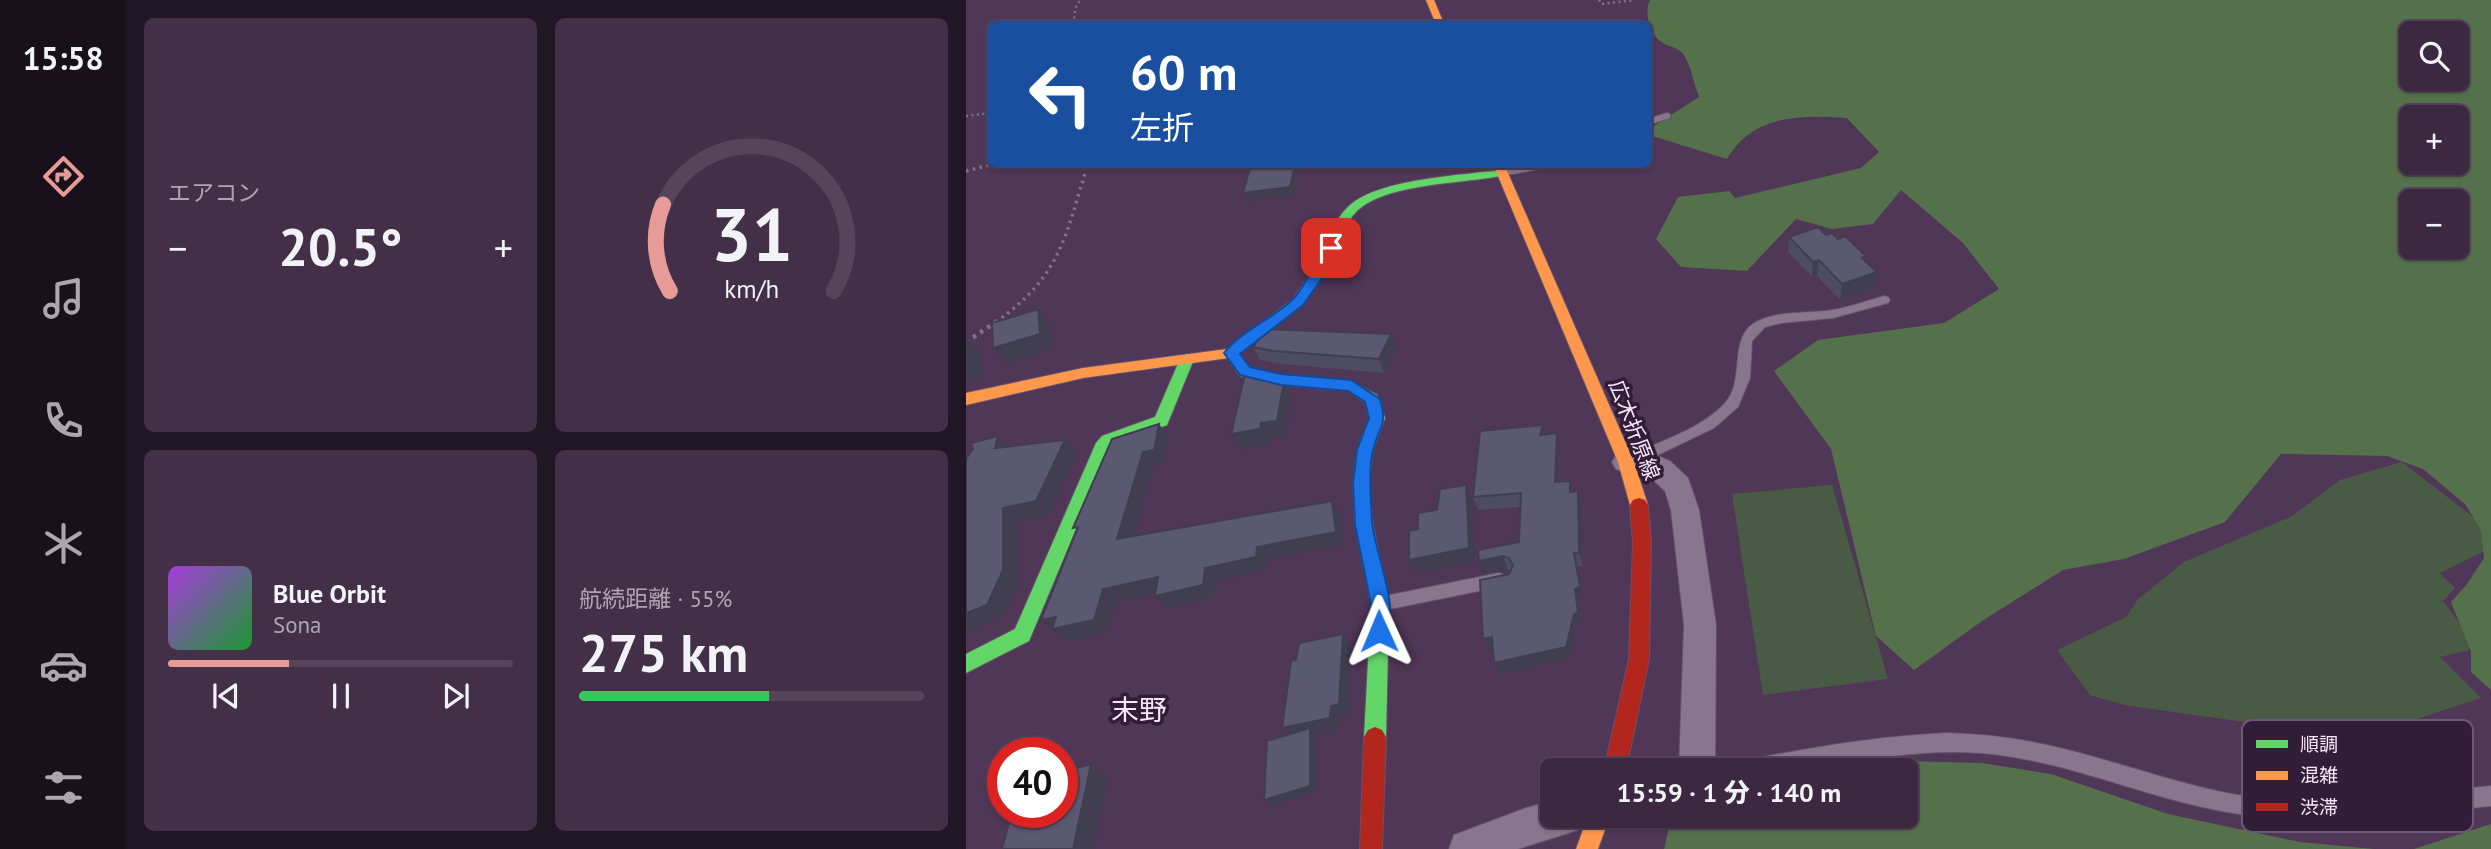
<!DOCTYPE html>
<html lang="ja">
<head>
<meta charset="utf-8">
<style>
  :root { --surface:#3c2841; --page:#433048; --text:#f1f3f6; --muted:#aca6b1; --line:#55445a; --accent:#e69b98 }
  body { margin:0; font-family:"PT Sans","Noto Sans JP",sans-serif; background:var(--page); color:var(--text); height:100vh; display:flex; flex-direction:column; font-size:26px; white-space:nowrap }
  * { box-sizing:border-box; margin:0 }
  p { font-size:23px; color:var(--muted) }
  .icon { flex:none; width:38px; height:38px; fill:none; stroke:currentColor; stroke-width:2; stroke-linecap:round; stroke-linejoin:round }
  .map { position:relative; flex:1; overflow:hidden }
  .panel { display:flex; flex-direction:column; gap:18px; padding:18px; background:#211624; width:840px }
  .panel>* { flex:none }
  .hud { position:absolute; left:21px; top:21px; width:665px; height:147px; border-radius:10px; box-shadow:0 2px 5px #0004,0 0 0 2px var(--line); background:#1a4fa0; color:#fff; overflow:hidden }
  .fabs { position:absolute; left:1433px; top:21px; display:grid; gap:14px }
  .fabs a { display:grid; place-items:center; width:70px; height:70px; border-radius:10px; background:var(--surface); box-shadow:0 2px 5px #0004,0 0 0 2px var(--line); font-size:35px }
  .speed { position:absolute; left:21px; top:737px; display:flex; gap:14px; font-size:35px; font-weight:700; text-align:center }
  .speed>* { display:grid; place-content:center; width:91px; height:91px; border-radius:50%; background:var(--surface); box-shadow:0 2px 5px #0004,0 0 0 2px var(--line); line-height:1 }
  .speed .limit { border:10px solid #d22; background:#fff; color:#111 }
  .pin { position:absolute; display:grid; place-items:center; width:60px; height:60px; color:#fff; margin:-30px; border-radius:14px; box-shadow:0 4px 10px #0006 }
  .me { position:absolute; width:77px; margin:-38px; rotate:359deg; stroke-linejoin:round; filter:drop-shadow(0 0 5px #0008) }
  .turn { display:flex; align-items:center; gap:24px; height:147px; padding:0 28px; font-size:32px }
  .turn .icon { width:91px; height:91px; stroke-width:2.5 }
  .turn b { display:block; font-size:49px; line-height:60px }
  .big { font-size:52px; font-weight:800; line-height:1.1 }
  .panel .widget { flex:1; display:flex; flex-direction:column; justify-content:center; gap:10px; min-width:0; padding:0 24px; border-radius:10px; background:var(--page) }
  .panel .dial { align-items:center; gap:0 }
  .dial svg { height:182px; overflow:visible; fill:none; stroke:var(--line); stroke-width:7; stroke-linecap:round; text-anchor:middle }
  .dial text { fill:var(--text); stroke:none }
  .song { display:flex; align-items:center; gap:21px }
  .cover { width:84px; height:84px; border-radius:10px; background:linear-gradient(135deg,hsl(280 70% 55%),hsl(130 70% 35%)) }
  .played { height:7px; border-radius:4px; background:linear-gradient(90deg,var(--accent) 35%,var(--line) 35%) }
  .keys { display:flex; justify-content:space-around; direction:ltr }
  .heat { display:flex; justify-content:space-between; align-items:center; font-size:38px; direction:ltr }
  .charge { height:10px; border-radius:5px; background:linear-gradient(90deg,#34c759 55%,var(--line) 0) }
  .panel .tiles { flex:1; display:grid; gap:18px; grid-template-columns:repeat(2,1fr) }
  .trip { position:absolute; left:574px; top:758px; width:378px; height:70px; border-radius:10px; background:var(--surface); box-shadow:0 2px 5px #0004,0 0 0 2px var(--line); font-weight:800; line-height:70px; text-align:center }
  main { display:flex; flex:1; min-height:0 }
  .menu { display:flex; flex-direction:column; width:126px; justify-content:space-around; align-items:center; background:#18101a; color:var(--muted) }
  .menu .icon { width:49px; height:49px }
  .menu .selected { color:var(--accent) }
  .menu b { font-size:32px; color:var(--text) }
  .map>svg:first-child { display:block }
  .green { fill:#495b44 }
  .forest { fill:#54714c; fill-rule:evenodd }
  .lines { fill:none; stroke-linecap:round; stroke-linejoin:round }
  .lane-casing { stroke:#66536c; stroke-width:2 }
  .street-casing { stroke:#66536c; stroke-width:2 }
  .fast-casing { stroke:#66536c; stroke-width:2 }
  .slow-casing { stroke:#66536c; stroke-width:2 }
  .jam-casing { stroke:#66536c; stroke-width:2 }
  .path-far2 { stroke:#837187; stroke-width:2.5; stroke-dasharray:2 3.5; stroke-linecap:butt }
  .path-far1 { stroke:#837187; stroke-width:3.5; stroke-dasharray:2.5 4.5; stroke-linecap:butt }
  .path { stroke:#837187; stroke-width:4.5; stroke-dasharray:3.5 5; stroke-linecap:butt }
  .lane { fill:#88758e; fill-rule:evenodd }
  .street { fill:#88758e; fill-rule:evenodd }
  .fast { fill:#63d668; fill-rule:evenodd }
  .slow { fill:#ff974d; fill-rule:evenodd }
  .jam { fill:#b3261e; fill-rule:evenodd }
  .wall { fill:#4e4c62 }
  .shaded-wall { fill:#403e50 }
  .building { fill:#5b5872; stroke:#403e50; stroke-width:2 }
  .route { fill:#1a73e8; stroke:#114b97; stroke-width:2 }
  .labels { text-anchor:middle; stroke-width:7; stroke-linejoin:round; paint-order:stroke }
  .street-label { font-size:21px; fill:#f6e6fb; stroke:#321d38 }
  .near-quarter-label { font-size:28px; fill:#f6e6fb; stroke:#321d38 }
  .key { fill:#321d38; stroke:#6d5972; stroke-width:2 }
  .key-label { font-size:19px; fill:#f6e6fb }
</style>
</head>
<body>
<main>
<nav class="menu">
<b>15:58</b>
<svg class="icon selected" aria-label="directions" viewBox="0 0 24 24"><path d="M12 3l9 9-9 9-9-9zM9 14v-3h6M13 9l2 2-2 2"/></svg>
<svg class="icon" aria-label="music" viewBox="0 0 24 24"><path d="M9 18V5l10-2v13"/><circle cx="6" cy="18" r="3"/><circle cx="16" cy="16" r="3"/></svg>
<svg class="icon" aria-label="phone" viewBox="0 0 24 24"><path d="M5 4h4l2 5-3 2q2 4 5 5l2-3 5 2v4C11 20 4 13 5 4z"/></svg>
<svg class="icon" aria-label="climate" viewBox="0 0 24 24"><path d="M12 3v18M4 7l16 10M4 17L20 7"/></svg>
<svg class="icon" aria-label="car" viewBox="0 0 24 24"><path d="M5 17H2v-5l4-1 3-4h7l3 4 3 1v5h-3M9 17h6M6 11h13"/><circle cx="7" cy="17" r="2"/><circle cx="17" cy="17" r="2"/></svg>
<svg class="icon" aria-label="filters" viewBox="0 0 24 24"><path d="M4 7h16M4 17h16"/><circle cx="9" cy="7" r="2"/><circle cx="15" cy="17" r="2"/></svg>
</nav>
<section class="panel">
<div class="tiles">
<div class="widget"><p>エアコン</p>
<div class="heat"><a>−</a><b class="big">20.5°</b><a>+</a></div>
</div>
<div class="widget dial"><svg viewBox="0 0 100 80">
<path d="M14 69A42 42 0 1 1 86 69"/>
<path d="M14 69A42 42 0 0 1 11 31" stroke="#e69b98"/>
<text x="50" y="56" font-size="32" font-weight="700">31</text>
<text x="50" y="72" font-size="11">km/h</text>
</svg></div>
<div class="widget">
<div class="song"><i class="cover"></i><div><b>Blue Orbit</b><p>Sona</p></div></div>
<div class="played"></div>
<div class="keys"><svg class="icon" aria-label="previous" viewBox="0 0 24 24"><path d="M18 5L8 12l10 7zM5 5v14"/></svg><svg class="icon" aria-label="pause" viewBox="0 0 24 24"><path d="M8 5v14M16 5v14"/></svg><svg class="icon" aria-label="next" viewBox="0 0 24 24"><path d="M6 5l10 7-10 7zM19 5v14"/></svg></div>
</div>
<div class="widget"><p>航続距離 · 55%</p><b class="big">275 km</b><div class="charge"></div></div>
</div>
</section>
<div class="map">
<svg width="1525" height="849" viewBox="0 0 1525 849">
  <rect width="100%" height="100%" fill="#503657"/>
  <path class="green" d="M1436,462L1515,523L1523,549L1474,573L1489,588L1477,601L1512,648L1474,657L1515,698L1439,723L1348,732L1158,705L1124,695L1091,650L1160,617L1172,599L1218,562L1326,516L1374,480Z
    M866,485L922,679L797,695L766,494Z"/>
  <path class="forest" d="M684,0H1525V690L1505,672V651L1485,602L1501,584L1518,558L1515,530L1499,504L1457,469L1421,456L1315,454L1259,522L1158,559L1097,570L1016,621L948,670L910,636L865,449L808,371L852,340L978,323L1033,289L997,243L935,190L907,224L866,229L830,219L781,271L715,267L690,239L712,197L763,191L769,198L895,168L913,152L881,118C835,115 787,114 761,159L683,135V129L733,97C728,84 725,66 718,55C711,46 701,47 694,41C683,32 678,11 684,0ZM1446,33H1491V79H1446ZM1446,117H1491V163H1446ZM1446,201H1491V247H1446Z
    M938,761L1016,763L1085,774L1202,814L1334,842L1408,849H698L706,816H940V770H845Z
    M1525,824V849H1448Z"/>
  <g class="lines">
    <g class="lane-casing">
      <path id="lane" d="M701,113L704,114V118L682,125V119Z
        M572,164H600L536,176L531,173L536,170Z
        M918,296L922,297L924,300L922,303L867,318L815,323L799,327L786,341L784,378L772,407L748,428L677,462H667L665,458L667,454C697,440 737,428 760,402C780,378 761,336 792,321C814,310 843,314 866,310C884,307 901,301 918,296Z
        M533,573L539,575L541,580L539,585L533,587L419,610L413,608L411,603L413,598L419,596Z
        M981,733C1013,734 1044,737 1076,744C1140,757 1201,782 1266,794C1352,809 1439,794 1525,786V806C1439,814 1353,828 1267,813C1181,799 1101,760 1015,753C952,748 892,762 831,770C812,772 791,770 772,770L775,763L782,760C848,747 913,736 981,733Z"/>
    </g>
    <g class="street-casing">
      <path id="street" d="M672,448L704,461L722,478L733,510L750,625L749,770H713L718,625L705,510L699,491L684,477L670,469L660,473L650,469L646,462L650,455Z
        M586,801V816H620L615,829L552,849H483L488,835L560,808Z"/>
    </g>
    <g class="fast-casing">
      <path id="fast" d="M536,170L540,171V175C500,184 420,182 390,212C376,226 373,248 364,265L359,266L353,262C360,243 368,219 384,205C414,179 496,175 536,170Z
        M265,348L270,349L284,368L315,375L385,381L411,395L419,418L407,450L403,484L407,525L423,604L420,737L416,744L409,747L402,744L398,737L405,604L389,525L387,484L391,450L403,418L399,402L382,391L315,385L274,376L258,353Z
        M221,354L228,359L201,425L148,444L143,450L63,641L0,673V654L49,629L130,443L136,436L189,417L214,359Z"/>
    </g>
    <g class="slow-casing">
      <path id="slow" d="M460,0H468L478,24H470Z
        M527,164H538L668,462L682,505L679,510L673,512L667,510L664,505L652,462Z
        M359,258L365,262L337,305L270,357L117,378L0,405V393L117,368L261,349L327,299L354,259Z
        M622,816H644L632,849H610Z"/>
    </g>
    <g class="jam-casing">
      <path id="jam" d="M673,498L679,500L682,505L685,542L683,659L660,770H638L663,659L667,542L664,505L667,500Z
        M409,727L416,730L420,737L416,849H394L398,737L402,730Z"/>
    </g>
    <path class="path-far2" d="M633,0L635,4L669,0
      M108,24L109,9L114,0
      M0,116L24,113"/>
    <path class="path-far1" d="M0,171L27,164
      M30,322C96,275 99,236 122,164"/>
    <path class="path" d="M0,342L33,320"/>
    <use href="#lane" class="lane"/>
    <use href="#street" class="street"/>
    <use href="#fast" class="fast"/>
    <use href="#slow" class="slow"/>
    <use href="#jam" class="jam"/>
  </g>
  <path class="wall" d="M860,235L872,239L899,261L911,272L908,288L874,300L851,276L846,277L822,252L823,237Z
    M287,347H430L418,373L315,364L294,360Z
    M577,425L579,434L594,447L593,481H604L606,492L612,491L615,505L617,566H611L617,600L612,602L615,626H611L604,659L533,675L528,663L527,650L523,651L517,639L544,570H542L518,574L553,542L554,507L512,510L507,497Z"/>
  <path class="shaded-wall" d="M329,164H334L327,195L281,201L277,193Z
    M853,260L851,276L846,277L847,262Z
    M911,272L908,288L874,300L876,284Z
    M72,309L84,325L87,349L41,364L27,348Z
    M425,334L430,347L418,373L413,359Z
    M0,337L14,352L16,379L0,382Z
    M318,381L326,397L320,436L305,439L304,445L275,449L265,434L295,423Z
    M193,424L203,437L199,463L188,465L164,552L151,539L177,452Z
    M577,425L580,439L574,435Z
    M591,433L594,447L592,495L589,482Z
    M32,436L46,450L29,448Z
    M99,440L111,454L84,515L52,522L53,583L37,617L0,632V613L37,508Z
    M500,485L506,499L508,562L450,573L443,560Z
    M612,491L615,505L617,566L613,553Z
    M366,501L374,514L378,545L300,560L299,570L250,581L248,597L201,609L189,596L239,568L291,547Z
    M608,553L617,600L612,602L615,626H611L604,659L533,675L528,663Z
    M537,556L542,570L518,574L513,561Z
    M192,577L204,589L150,602L142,632L101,641L75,620L137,589Z
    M377,634L386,646L382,716L374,717L373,729L349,734L350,792L304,806L298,800L327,739L316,728L365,706Z
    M526,637L532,650L523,651L517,639Z
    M125,764L142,776L128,849H107Z"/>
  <path class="building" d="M285,164H329L324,187L277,193Z
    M852,227L860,235L866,233L872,239L879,236L900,256L896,258L911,272L876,284L853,260L847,262L823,237Z
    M72,309L74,334L27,348L26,323Z
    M300,329L425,334L413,359L308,351L287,347Z
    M279,374L318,381L311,421L295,423L294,429L265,434Z
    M193,424L188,450L177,452L151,539L366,501L370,532L291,547L290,557L239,568L237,585L189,596L192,577L137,589L128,620L86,629L90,617L75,620L112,527L107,528L146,439Z
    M577,425L574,435L591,433L589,482L604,481V492L612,491L613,553H608L614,587L609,589L612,613L608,614L600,647L528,663L526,637L517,639L514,580L543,574L547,565L543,558L537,556L513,561L512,550L553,542L555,493L507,497L514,431Z
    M32,436L29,448L99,440L70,501L37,508V570L21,605L0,613V462L2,455L7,449L5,443Z
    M500,485L503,548L443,560V531L452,529V513L471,510L474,489Z
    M377,634L373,704L365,706L364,718L316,728L325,661L330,660L333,643Z
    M344,728V786L298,800L301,741Z
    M125,764L107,849H36L46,812H96V772Z"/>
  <path class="route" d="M365,244L371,248L362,270L337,305L274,354L284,367L315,374L385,380L414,399C422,426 413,426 407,450C402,473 405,497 406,521C409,554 434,606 420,638L413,640L406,638L403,631L405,604L389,525L387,484L391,450L403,418L399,402L382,391L315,385L274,375L258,353C275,330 308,319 328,298C339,287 355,248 365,244Z"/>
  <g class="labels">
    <g class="street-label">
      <text transform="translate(668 430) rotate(69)" y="7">広木折原線</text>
    </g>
    <g class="near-quarter-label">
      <text x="173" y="720">末野</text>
    </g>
  </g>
  <rect x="1276" y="720" width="231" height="112" rx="10" class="key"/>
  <rect x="1290" y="740" width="32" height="8" fill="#63d668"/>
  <rect x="1290" y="771" width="32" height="9" fill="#ff974d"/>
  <rect x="1290" y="803" width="32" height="8" fill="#b3261e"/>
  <g class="key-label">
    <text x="1334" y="751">順調</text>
    <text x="1334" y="782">混雑</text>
    <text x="1334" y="814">渋滞</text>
  </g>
</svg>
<div class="fabs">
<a><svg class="icon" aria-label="search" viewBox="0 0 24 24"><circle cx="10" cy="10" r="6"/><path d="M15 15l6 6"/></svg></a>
<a>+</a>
<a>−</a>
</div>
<div class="speed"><div class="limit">40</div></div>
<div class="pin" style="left:365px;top:248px;background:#d93025"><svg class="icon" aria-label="arrive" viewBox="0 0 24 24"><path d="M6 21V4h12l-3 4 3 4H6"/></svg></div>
<svg class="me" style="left:413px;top:631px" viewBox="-20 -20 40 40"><path d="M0-17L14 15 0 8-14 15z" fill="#1a73e8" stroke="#fff" stroke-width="4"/></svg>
<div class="trip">15:59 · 1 分 · 140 m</div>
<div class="hud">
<div class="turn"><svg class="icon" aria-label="left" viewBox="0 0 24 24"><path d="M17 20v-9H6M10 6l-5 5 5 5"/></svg><div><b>60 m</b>左折</div></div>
</div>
</div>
</main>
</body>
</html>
